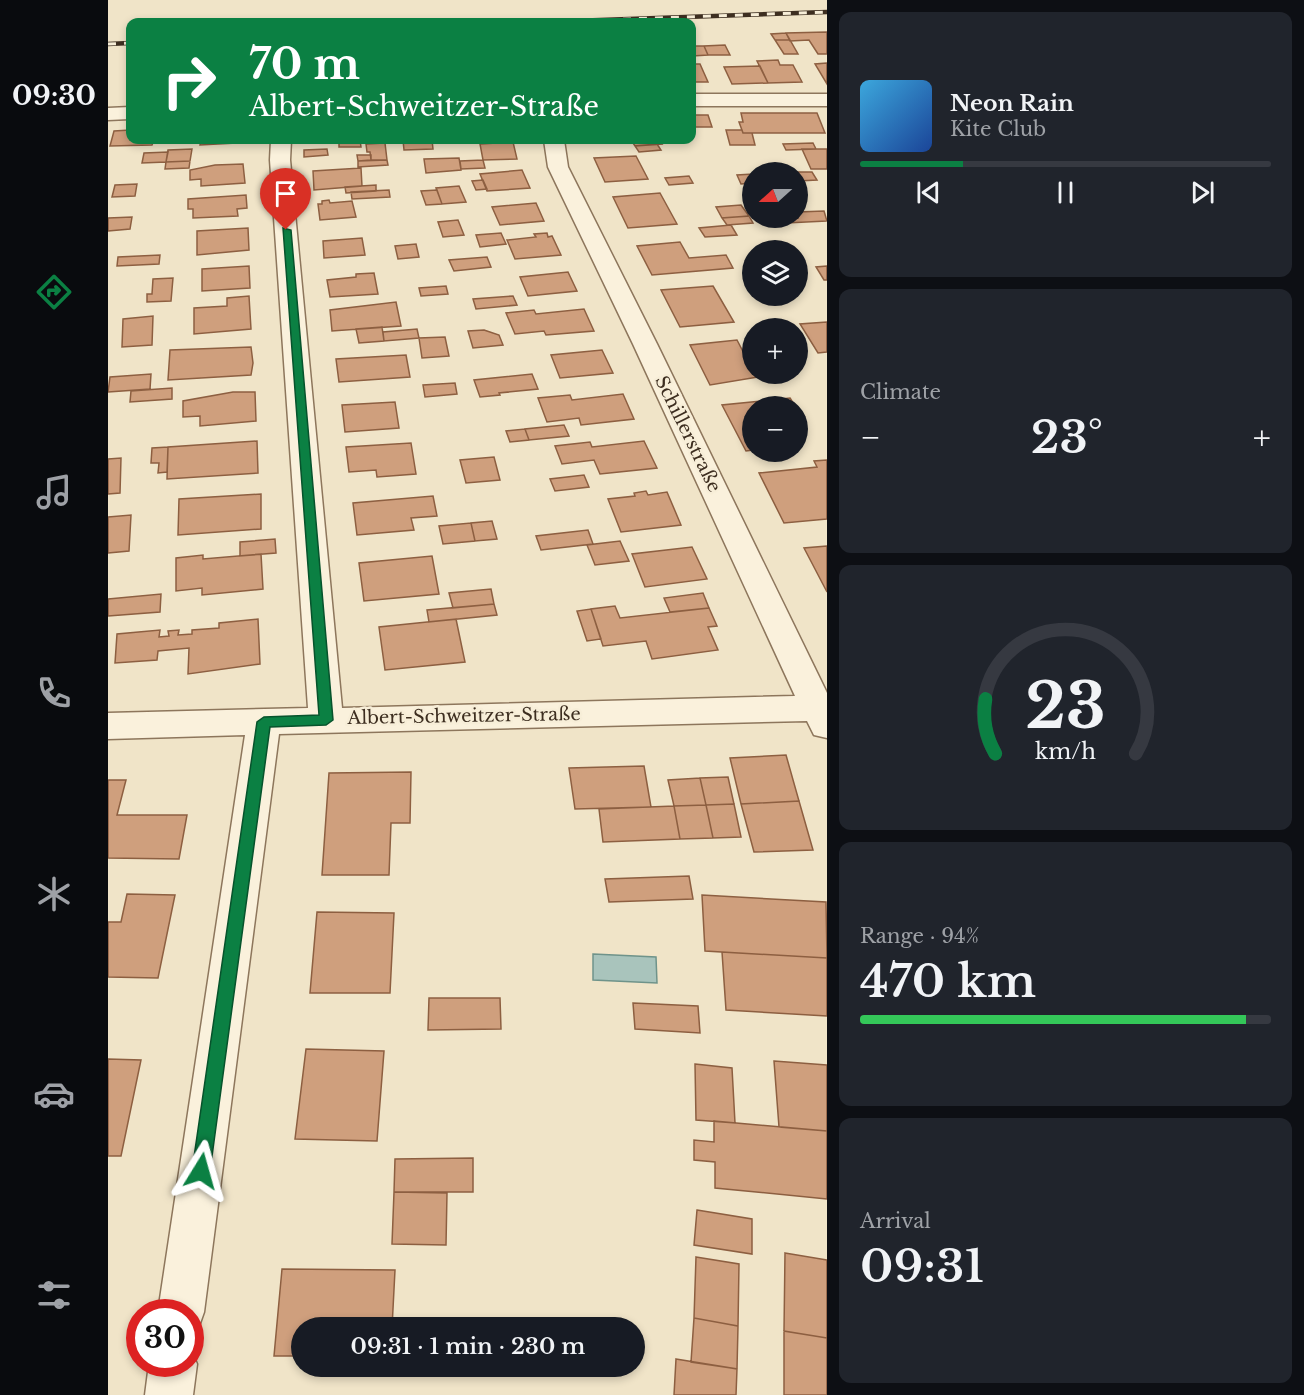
<!DOCTYPE html>
<html lang="en">
<head>
<meta charset="utf-8">
<style>
  :root { --surface:#171b24; --page:#20242c; --text:#f1f3f6; --muted:#9ea1a6; --line:#363941; --accent:#0b8043 }
  body { margin:0; font-family:"Libre Baskerville",serif; background:var(--page); color:var(--text); height:100vh; display:flex; flex-direction:column; font-size:22px; white-space:nowrap }
  * { box-sizing:border-box; margin:0 }
  p { font-size:20px; color:var(--muted) }
  .icon { flex:none; width:33px; height:33px; fill:none; stroke:currentColor; stroke-width:2; stroke-linecap:round; stroke-linejoin:round }
  .map { position:relative; flex:1; overflow:hidden }
  .side { display:flex; flex-direction:column; gap:12px; padding:12px; background:#0d0f14; width:477px }
  .side>* { flex:none }
  .hud { position:absolute; left:18px; top:18px; width:570px; height:126px; border-radius:12px; box-shadow:0 3px 9px #0003; background:#0b8043; color:#fff; overflow:hidden }
  .needle { width:39px; rotate:249deg }
  .controls { position:absolute; left:634px; top:162px; display:grid; gap:12px }
  .controls a { display:grid; place-items:center; width:66px; height:66px; border-radius:50%; background:var(--surface); box-shadow:0 3px 9px #0003; font-size:30px }
  .speed { position:absolute; left:18px; top:1299px; display:flex; gap:12px; font-size:30px; font-weight:700; text-align:center }
  .speed>* { display:grid; place-content:center; width:78px; height:78px; border-radius:50%; background:var(--surface); box-shadow:0 3px 9px #0003; line-height:1 }
  .speed .limit { border:9px solid #d22; background:#fff; color:#111 }
  .pin { position:absolute; display:grid; place-items:center; width:51px; height:51px; color:#fff; margin:-62px -26px; border-radius:50% 50% 50% 0; rotate:-45deg; box-shadow:0 0 6px #0007 }
  .pin .icon { rotate:45deg }
  .me { position:absolute; width:66px; margin:-33px; rotate:8deg; stroke-linejoin:round; filter:drop-shadow(0 0 4px #0008) }
  .turn { display:flex; align-items:center; gap:21px; height:126px; padding:0 24px; font-size:27px }
  .turn .icon { width:78px; height:78px; stroke-width:2.5 }
  .turn b { display:block; font-size:42px; line-height:51px }
  .big { font-size:45px; font-weight:600; line-height:1.1 }
  .side .tile { flex:1; display:flex; flex-direction:column; justify-content:center; gap:9px; min-width:0; padding:0 21px; border-radius:12px; background:var(--page) }
  .side .dial { align-items:center; gap:0 }
  .dial svg { height:156px; overflow:visible; fill:none; stroke:var(--line); stroke-width:7; stroke-linecap:round; text-anchor:middle }
  .dial text { fill:var(--text); stroke:none }
  .song { display:flex; align-items:center; gap:18px }
  .cover { width:72px; height:72px; border-radius:9px; background:linear-gradient(135deg,hsl(200 70% 55%),hsl(220 70% 35%)) }
  .played { height:6px; border-radius:3px; background:linear-gradient(90deg,var(--accent) 25%,var(--line) 25%) }
  .keys { display:flex; justify-content:space-around; direction:ltr }
  .heat { display:flex; justify-content:space-between; align-items:center; font-size:33px; direction:ltr }
  .charge { height:9px; border-radius:4px; background:linear-gradient(90deg,#34c759 94%,var(--line) 0) }
  .trip { position:absolute; left:183px; top:1317px; width:354px; height:60px; border-radius:30px; background:var(--surface); box-shadow:0 3px 9px #0003; font-weight:600; line-height:60px; text-align:center }
  main { display:flex; flex:1; min-height:0 }
  .menu { display:flex; flex-direction:column; width:108px; justify-content:space-around; align-items:center; background:#090b0e; color:var(--muted) }
  .menu .icon { width:42px; height:42px }
  .menu .on { color:var(--accent) }
  .menu b { font-size:27px; color:var(--text) }
  .map>svg:first-child { display:block }
  .water { fill:#a9c4bc; stroke:#6f938a; stroke-width:1.5 }
  .building { fill:#cf9f7d; stroke:#8d5f41; stroke-width:1.5 }
  .lines { fill:none; stroke-linecap:round; stroke-linejoin:round }
  .minor-casing { stroke:#8d765c; stroke-width:3 }
  .minor { fill:#faf1dc; fill-rule:evenodd }
  .rail-casing { stroke:#3d2e20; stroke-width:4.5 }
  .rail { stroke:#f7eed8; stroke-width:3; stroke-dasharray:8; stroke-linecap:butt }
  .route { fill:#0b8043; stroke:#07532c; stroke-width:1.5 }
  .labels { text-anchor:middle; stroke-width:5; stroke-linejoin:round; paint-order:stroke }
  .street-label { font-size:18px; fill:#3d2e20; stroke:#f7eed8 }
</style>
</head>
<body>
<main>
<nav class="menu">
<b>09:30</b>
<svg class="icon on" aria-label="directions" viewBox="0 0 24 24"><path d="M12 3l9 9-9 9-9-9zM9 14v-3h6M13 9l2 2-2 2"/></svg>
<svg class="icon" aria-label="music" viewBox="0 0 24 24"><path d="M9 18V5l10-2v13"/><circle cx="6" cy="18" r="3"/><circle cx="16" cy="16" r="3"/></svg>
<svg class="icon" aria-label="phone" viewBox="0 0 24 24"><path d="M5 4h4l2 5-3 2q2 4 5 5l2-3 5 2v4C11 20 4 13 5 4z"/></svg>
<svg class="icon" aria-label="climate" viewBox="0 0 24 24"><path d="M12 3v18M4 7l16 10M4 17L20 7"/></svg>
<svg class="icon" aria-label="car" viewBox="0 0 24 24"><path d="M5 17H2v-5l4-1 3-4h7l3 4 3 1v5h-3M9 17h6M6 11h13"/><circle cx="7" cy="17" r="2"/><circle cx="17" cy="17" r="2"/></svg>
<svg class="icon" aria-label="filters" viewBox="0 0 24 24"><path d="M4 7h16M4 17h16"/><circle cx="9" cy="7" r="2"/><circle cx="15" cy="17" r="2"/></svg>
</nav>
<div class="map">
<svg width="719" height="1395" viewBox="0 0 719 1395">
  <rect width="100%" height="100%" fill="#f0e4c8"/>
  <path class="water" d="M485,954L548,957L549,983L485,980Z"/>
  <path class="building" d="M719,32V54H710L701,40L682,41L678,33Z
    M678,33L682,40H667L663,34Z
    M667,40H682L690,54H676Z
    M617,45L622,55H600L596,46Z
    M584,46H596L600,55L584,56Z
    M670,60L672,65H685L694,82L660,83L649,61Z
    M719,63V84L707,64Z
    M584,64H592L600,82H584Z
    M652,66L660,83L624,84L616,67Z
    M633,113H709L717,133H635L631,122H635Z
    M584,115H600L604,127H584Z
    M22,130V140H46L44,145L2,146L6,131Z
    M618,130H634L635,133H644L647,145H622Z
    M93,140H128V143L92,145Z
    M221,140H266H252L253,147H231V141H221Z
    M295,140H324L325,149L296,150Z
    M361,140H404L405,142L372,144L371,140Z
    M523,140H551L554,144L527,146Z
    M405,142L409,159L375,160L372,144Z
    M277,143L279,160H263L262,152H259L258,144Z
    M705,143L708,149L678,150L675,144Z
    M549,144L553,150L531,152L527,146Z
    M84,149L82,161L58,162L60,150Z
    M219,149L220,155L196,157V150Z
    M694,149H719V169H703Z
    M60,152L58,162L34,163L36,153Z
    M249,155H263V160L250,161Z
    M528,156L540,179L497,182L486,158Z
    M351,158L353,170L318,173L316,159Z
    M279,160L280,165L250,167V161Z
    M375,160L377,168L353,169L352,161Z
    M82,161L81,168L57,169L58,162Z
    M135,164L137,183L93,186V179L82,180V170L107,165Z
    M253,168L254,186L206,190L205,171Z
    M414,170L422,188L379,191L372,174Z
    M683,172H704L709,180L690,181V172Z
    M645,174V183L633,184L629,175Z
    M581,176L585,183L561,185L557,178Z
    M375,180L379,189L368,190L364,181Z
    M29,184L27,196L4,197L7,185Z
    M268,185V191L238,193L237,187Z
    M351,186L358,202L334,204L328,188Z
    M281,190L282,197L244,199L243,192Z
    M329,190L334,204L318,205L313,191Z
    M552,193L569,224L520,228L505,197Z
    M138,195L139,208L129,209L130,216L85,218V209H80V199Z
    M221,200L222,203L244,201L248,217L212,220L210,204H214V201Z
    M428,203L436,221L392,225L384,207Z
    M633,205L641,216L614,218L608,207Z
    M716,211L719,221L678,223L675,218H690V212Z
    M641,216L645,223L619,225L614,218Z
    M24,217L22,229L0,231V218Z
    M350,220L356,235L335,237L330,222Z
    M623,225L629,235L597,237L591,228Z
    M140,228L141,250L89,255V231Z
    M393,233L398,244L372,247L368,235Z
    M439,233L440,237L444,236L453,255L407,259L399,240L428,237L426,234Z
    M254,238L257,255L216,258L215,241Z
    M572,242L581,258L618,255L625,268L544,275L529,246Z
    M308,244L311,257L290,259L287,246Z
    M52,255L51,264L9,266L10,257Z
    M379,257L383,267L346,271L341,260Z
    M141,266L142,288L94,291V269Z
    M719,266V280H716L708,267Z
    M460,272L469,291L420,296L412,277Z
    M266,273L270,294L222,297L219,280L248,277V274Z
    M65,278L63,301L39,302V294H44L45,279Z
    M338,286L340,294L313,296L311,288Z
    M605,286L626,322L572,327L553,290Z
    M141,296L143,329L86,334V308L119,306V298Z
    M405,296L409,305L368,309L365,299Z
    M288,302L293,326L224,331L222,310Z
    M476,309L486,331L438,335L436,331L407,334L398,313L426,310L428,314Z
    M45,316L44,345L14,347L15,319Z
    M719,322V352L710,353L692,324Z
    M274,327L276,341L251,343L248,329Z
    M309,329L311,338L276,341L275,332Z
    M376,330L391,335L395,345L365,348L360,331Z
    M337,337L341,356L314,358L311,338Z
    M629,340L640,361H645V374H654L656,376L602,385L582,345Z
    M143,347L145,363L143,375L60,380L62,350Z
    M494,350L505,373L452,378L443,355Z
    M298,355L302,377L231,382L228,359Z
    M43,374L42,389L0,392L2,377Z
    M424,374L430,389L391,393L392,395L372,397L366,380Z
    M347,383L349,394L317,397L315,385Z
    M64,388V399L22,402L23,391Z
    M125,392H147L148,421L92,426V416L75,417V401Z
    M515,394L526,419L473,425L471,418L439,422L430,398L462,395L464,400Z
    M682,398L687,406H645V450L638,451L614,405Z
    M287,402L291,428L237,432L234,405Z
    M456,425L461,436L421,440L417,429Z
    M417,429L421,440L402,442L398,431Z
    M149,441L150,473L59,479L60,447Z
    M536,441L549,468L492,474L486,460L454,464L447,446L482,442L484,447Z
    M303,443L308,474L269,477L268,470L241,472L238,447Z
    M60,447L59,472L50,473L51,463H43L44,448Z
    M386,457L392,480L358,483L352,460Z
    M13,458L12,493L0,494V459Z
    M719,460V519L676,523L651,473L709,467L706,461Z
    M476,475L481,487L447,491L442,479Z
    M538,491L540,495L559,492L573,525L513,532L500,499L527,496L526,493Z
    M153,494V529L70,535L71,499Z
    M325,496L329,516L303,518L306,530L249,535L245,503Z
    M23,515L21,551L0,553V517Z
    M384,521L389,539L367,541L363,523Z
    M363,523L367,541L335,544L331,526Z
    M480,530L485,544L433,550L428,536Z
    M167,539L168,553L132,556V542Z
    M512,541L521,561L487,565L479,545Z
    M719,546V592L696,548Z
    M584,547L599,579L537,587L524,554Z
    M153,554L155,589L94,595V588L68,591V558L95,555V559Z
    M324,556L331,594L256,601L251,563Z
    M383,589L386,604L345,608L341,593Z
    M595,593L601,608L562,612L556,598Z
    M53,594L52,612L0,616V599Z
    M386,604L389,615L321,622L319,610Z
    M507,606L512,618L601,608L609,626L600,627L610,650L544,659L538,641L495,646L483,609Z
    M483,609L493,639L479,641L469,611Z
    M150,619L152,664L80,674L81,648L50,651L49,660L7,663L9,634L52,630L51,637L61,636L60,631L71,630L70,635L84,634V630L111,628V623Z
    M348,619L357,662L277,670L271,627Z
    M678,755L691,801L633,804L622,758Z
    M536,766L543,807L467,809L461,768Z
    M303,772L302,823H283L281,875H214L221,773Z
    M620,777L626,804L598,805L592,778Z
    M592,778L598,805L566,806L560,780Z
    M0,780H18L9,815H79L71,859L0,858Z
    M691,801L705,850L646,852L633,804Z
    M626,804L633,837L605,838L598,805Z
    M598,805L605,838L572,839L566,806Z
    M566,806L572,839L495,842L491,809Z
    M581,876L585,899L501,902L497,879Z
    M19,894L67,895L50,978L0,977V922H13Z
    M594,895L718,902L719,958L597,951Z
    M209,912L286,913L282,993H202Z
    M614,952L719,958V1016L618,1010Z
    M321,998H392L393,1029L320,1030Z
    M525,1003L590,1006L592,1033L527,1029Z
    M198,1049L276,1051L269,1141L187,1139Z
    M0,1059L33,1060L13,1156H0Z
    M666,1061L719,1065V1131L671,1127Z
    M587,1064L624,1068L627,1123L588,1120Z
    M606,1121L719,1131V1199L607,1188V1162L586,1160V1140L606,1142Z
    M365,1158V1192H286L287,1159Z
    M286,1192L339,1193L338,1245L284,1244Z
    M589,1210L644,1219V1254L586,1245Z
    M677,1253L719,1260V1338L676,1331Z
    M588,1257L631,1264L630,1326L586,1318Z
    M174,1269L287,1270L284,1328H194V1356H166Z
    M586,1318L630,1326L629,1369L583,1362Z
    M676,1331L719,1338V1395H676Z
    M568,1359L629,1369L628,1395H566Z"/>
  <g class="lines">
    <g class="minor-casing">
      <path id="minor" d="M584,94H719V106H584Z
        M22,107V119L0,120V108Z
        M163,140H183L182,160L234,708L687,696L525,344L440,167L436,140H456L460,167L549,344L719,693V738L706,735L699,721L171,734L96,1312L90,1329L82,1332V1312H50L137,735L0,739V713L200,708L162,160Z
        M82,1348L89,1364L85,1395H37L41,1364H82Z"/>
    </g>
    <use href="#minor" class="minor"/>
    <g class="rail-casing">
      <path id="rail" d="M435,22L719,12
        M0,44L22,43"/>
    </g>
    <use href="#rail" class="rail"/>
  </g>
  <path class="route" d="M175,228L183,230L225,720L218,725L162,727L102,1171L99,1177L93,1180L86,1177L84,1171L149,722L156,717L211,715Z"/>
  <g class="labels">
    <g class="street-label">
      <text transform="translate(580 434) rotate(64)" y="6">Schillerstraße</text>
      <text transform="translate(356 716) rotate(-1)" y="6">Albert-Schweitzer-Straße</text>
    </g>
  </g>
</svg>
<div class="controls">
<a><svg class="needle" viewBox="-14 -14 28 28"><path d="M0-13l5 13h-10z" fill="#e53935"/><path d="M0 13l5-13h-10z" fill="#9ea1a6"/></svg></a>
<a><svg class="icon" aria-label="layers" viewBox="0 0 24 24"><path d="M12 4l9 5-9 5-9-5zM3 14l9 5 9-5"/></svg></a>
<a>+</a>
<a>−</a>
</div>
<div class="speed"><div class="limit">30</div></div>
<div class="pin" style="left:178px;top:230px;background:#d93025"><svg class="icon" aria-label="arrive" viewBox="0 0 24 24"><path d="M6 21V4h12l-3 4 3 4H6"/></svg></div>
<svg class="me" style="left:93px;top:1171px" viewBox="-20 -20 40 40"><path d="M0-17L14 15 0 8-14 15z" fill="#0b8043" stroke="#fff" stroke-width="4"/></svg>
<div class="trip">09:31 · 1 min · 230 m</div>
<div class="hud">
<div class="turn"><svg class="icon" aria-label="right" viewBox="0 0 24 24"><path d="M7 20v-9h11M14 6l5 5-5 5"/></svg><div><b>70 m</b>Albert-Schweitzer-Straße</div></div>
</div>
</div>
<section class="side">
<div class="tile">
<div class="song"><i class="cover"></i><div><b>Neon Rain</b><p>Kite Club</p></div></div>
<div class="played"></div>
<div class="keys"><svg class="icon" aria-label="previous" viewBox="0 0 24 24"><path d="M18 5L8 12l10 7zM5 5v14"/></svg><svg class="icon" aria-label="pause" viewBox="0 0 24 24"><path d="M8 5v14M16 5v14"/></svg><svg class="icon" aria-label="next" viewBox="0 0 24 24"><path d="M6 5l10 7-10 7zM19 5v14"/></svg></div>
</div>
<div class="tile"><p>Climate</p>
<div class="heat"><a>−</a><b class="big">23°</b><a>+</a></div>
</div>
<div class="tile dial"><svg viewBox="0 0 100 80">
<path d="M14 69A42 42 0 1 1 86 69"/>
<path d="M14 69A42 42 0 0 1 9 41" stroke="#0b8043"/>
<text x="50" y="56" font-size="32" font-weight="700">23</text>
<text x="50" y="72" font-size="11">km/h</text>
</svg></div>
<div class="tile"><p>Range · 94%</p><b class="big">470 km</b><div class="charge"></div></div>
<div class="tile"><p>Arrival</p><b class="big">09:31</b></div>
</section>
</main>
</body>
</html>
